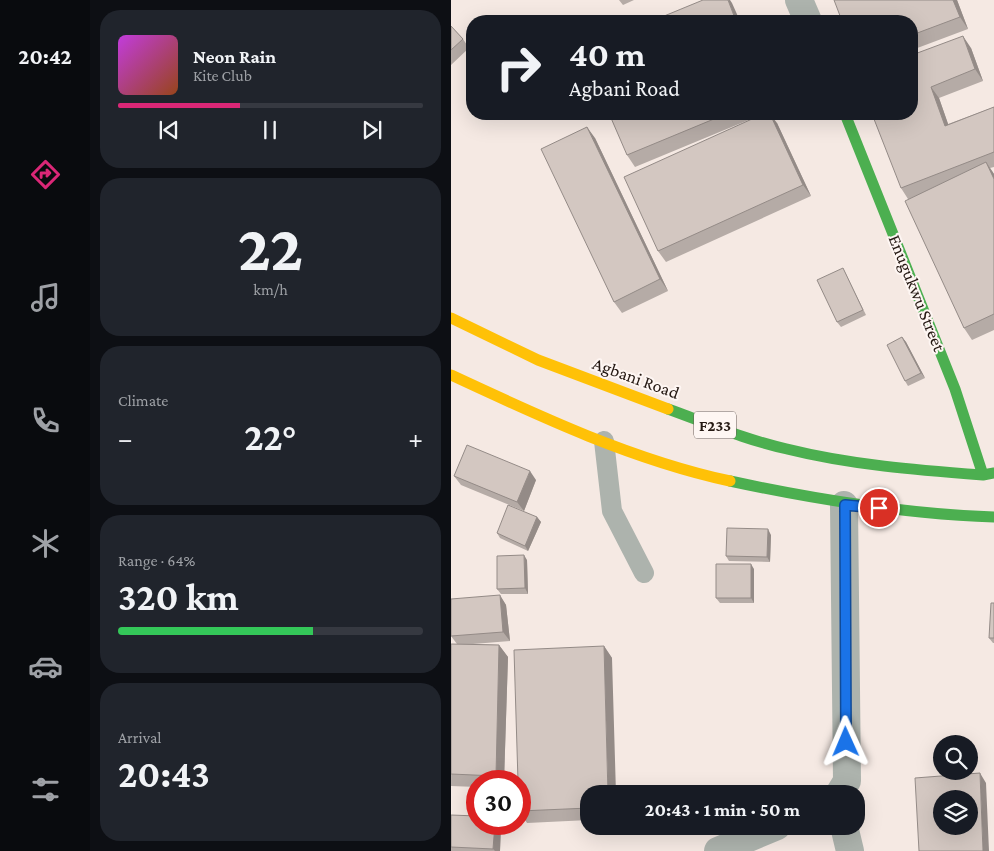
<!DOCTYPE html>
<html lang="en">
<head>
<meta charset="utf-8">
<style>
  :root { --surface:#171b24; --page:#20242c; --text:#f1f3f6; --muted:#9ea1a6; --line:#363941; --accent:#db2777 }
  body { margin:0; font-family:"Crimson Pro",serif; background:var(--page); color:var(--text); height:100vh; display:flex; flex-direction:column; font-size:19px; white-space:nowrap }
  * { box-sizing:border-box; margin:0 }
  p { font-size:16px; color:var(--muted) }
  .icon { flex:none; width:28px; height:28px; fill:none; stroke:currentColor; stroke-width:2; stroke-linecap:round; stroke-linejoin:round }
  .map { position:relative; flex:1; overflow:hidden }
  .drawer { display:flex; flex-direction:column; gap:10px; padding:10px; background:#0d0f14; width:361px }
  .drawer>* { flex:none }
  .guide { position:absolute; left:15px; top:15px; width:452px; height:105px; border-radius:20px; box-shadow:0 5px 20px #0002; background:#171b24; color:var(--text); overflow:hidden }
  .tools { position:absolute; left:482px; top:735px; display:grid; gap:10px }
  .tools a { display:grid; place-items:center; width:45px; height:45px; border-radius:50%; background:var(--surface); box-shadow:0 5px 20px #0002; font-size:25px }
  .speed { position:absolute; left:15px; top:770px; display:flex; gap:10px; font-size:25px; font-weight:700; text-align:center }
  .speed>* { display:grid; place-content:center; width:65px; height:65px; border-radius:50%; background:var(--surface); box-shadow:0 5px 20px #0002; line-height:1 }
  .speed .limit { border:8px solid #d22; background:#fff; color:#111 }
  .pin { position:absolute; display:grid; place-items:center; width:42px; height:42px; color:#fff; margin:-21px; border:2px solid #fff; border-radius:50%; box-shadow:0 1px 5px #0007 }
  .me { position:absolute; width:55px; margin:-28px; rotate:359deg; stroke-linejoin:round; filter:drop-shadow(0 0 4px #0008) }
  .turn { display:flex; align-items:center; gap:18px; height:105px; padding:0 20px; font-size:22px }
  .turn .icon { width:65px; height:65px; stroke-width:2.5 }
  .turn b { display:block; font-size:35px; line-height:42px }
  .big { font-size:38px; font-weight:700; line-height:1.1 }
  .drawer .widget { flex:1; display:flex; flex-direction:column; justify-content:center; gap:8px; min-width:0; padding:0 18px; border-radius:20px; background:var(--page) }
  .drawer .dial { align-items:center; gap:0 }
  .dial b { font-size:65px; line-height:1 }
  .song { display:flex; align-items:center; gap:15px }
  .cover { width:60px; height:60px; border-radius:8px; background:linear-gradient(135deg,hsl(290 70% 55%),hsl(20 70% 35%)) }
  .played { height:5px; border-radius:2px; background:linear-gradient(90deg,var(--accent) 40%,var(--line) 40%) }
  .keys { display:flex; justify-content:space-around; direction:ltr }
  .heat { display:flex; justify-content:space-between; align-items:center; font-size:28px; direction:ltr }
  .charge { height:8px; border-radius:4px; background:linear-gradient(90deg,#34c759 64%,var(--line) 0) }
  .trip { position:absolute; left:129px; top:785px; width:285px; height:50px; border-radius:20px; background:var(--surface); box-shadow:0 5px 20px #0002; font-weight:700; line-height:50px; text-align:center }
  main { display:flex; flex:1; min-height:0 }
  .dock { display:flex; flex-direction:column; width:90px; justify-content:space-around; align-items:center; background:#090b0e; color:var(--muted) }
  .dock .icon { width:35px; height:35px }
  .dock .current { color:var(--accent) }
  .dock b { font-size:22px; color:var(--text) }
  .map>svg:first-child { display:block }
  .lines { fill:none; stroke-linecap:round; stroke-linejoin:round }
  .lane { stroke:#adb3ad; stroke-width:20 }
  .street { stroke:#adb3ad; stroke-width:28 }
  .fast { stroke:#4caf50; stroke-width:11 }
  .slow { stroke:#ffc107; stroke-width:11 }
  .wall { fill:#b5aba6 }
  .shaded-wall { fill:#948b87 }
  .building { fill:#d3c7c1; stroke:#948b87; fill-rule:evenodd }
  .route-casing { stroke:#114b97; stroke-width:12 }
  .route { stroke:#1a73e8; stroke-width:9 }
  .labels { text-anchor:middle; stroke-width:4; stroke-linejoin:round; paint-order:stroke }
  .shield { fill:#fef6f3; stroke:#665b56; stroke-width:1 }
  .shield-label { font-size:16px; font-weight:bold; fill:#251913 }
  .street-label { font-size:18px; fill:#251913; stroke:#fef6f3 }
</style>
</head>
<body>
<main>
<nav class="dock">
<b>20:42</b>
<svg class="icon current" aria-label="directions" viewBox="0 0 24 24"><path d="M12 3l9 9-9 9-9-9zM9 14v-3h6M13 9l2 2-2 2"/></svg>
<svg class="icon" aria-label="music" viewBox="0 0 24 24"><path d="M9 18V5l10-2v13"/><circle cx="6" cy="18" r="3"/><circle cx="16" cy="16" r="3"/></svg>
<svg class="icon" aria-label="phone" viewBox="0 0 24 24"><path d="M5 4h4l2 5-3 2q2 4 5 5l2-3 5 2v4C11 20 4 13 5 4z"/></svg>
<svg class="icon" aria-label="climate" viewBox="0 0 24 24"><path d="M12 3v18M4 7l16 10M4 17L20 7"/></svg>
<svg class="icon" aria-label="car" viewBox="0 0 24 24"><path d="M5 17H2v-5l4-1 3-4h7l3 4 3 1v5h-3M9 17h6M6 11h13"/><circle cx="7" cy="17" r="2"/><circle cx="17" cy="17" r="2"/></svg>
<svg class="icon" aria-label="filters" viewBox="0 0 24 24"><path d="M4 7h16M4 17h16"/><circle cx="9" cy="7" r="2"/><circle cx="15" cy="17" r="2"/></svg>
</nav>
<section class="drawer">
<div class="widget">
<div class="song"><i class="cover"></i><div><b>Neon Rain</b><p>Kite Club</p></div></div>
<div class="played"></div>
<div class="keys"><svg class="icon" aria-label="previous" viewBox="0 0 24 24"><path d="M18 5L8 12l10 7zM5 5v14"/></svg><svg class="icon" aria-label="pause" viewBox="0 0 24 24"><path d="M8 5v14M16 5v14"/></svg><svg class="icon" aria-label="next" viewBox="0 0 24 24"><path d="M6 5l10 7-10 7zM19 5v14"/></svg></div>
</div>
<div class="widget dial"><b>22</b><p>km/h</p></div>
<div class="widget"><p>Climate</p>
<div class="heat"><a>−</a><b class="big">22°</b><a>+</a></div>
</div>
<div class="widget"><p>Range · 64%</p><b class="big">320 km</b><div class="charge"></div></div>
<div class="widget"><p>Arrival</p><b class="big">20:43</b></div>
</section>
<div class="map">
<svg width="543" height="851" viewBox="0 0 543 851">
  <rect width="100%" height="100%" fill="#f5e9e3"/>
  <g class="lines">
    <path class="lane" d="M153,441L161,511L193,573"/>
    <path class="street" d="M348,0L357,21
      M388,794L396,781L393,505
      M393,826L399,851
      M267,851L326,826"/>
    <path class="fast" d="M394,114L504,389L532,475
      M217,409C256,423 295,440 336,449C400,465 466,470 532,475L543,473
      M279,481C367,500 453,514 543,517"/>
    <path class="slow" d="M0,318L87,360L217,409
      M0,375C90,417 182,460 279,481"/>
  </g>
  <path class="wall" d="M168,0H183L172,5Z
    M383,0H506L517,29L461,50V21Z
    M0,26L12,39L18,48L0,65Z
    M520,48L532,81L488,98L497,124L543,107V167L539,168L543,174V330L521,340L513,328L457,199L450,188L461,55Z
    M169,114H312L184,167L176,155Z
    M326,123L360,196L215,262L207,251Z
    M144,138L217,291L171,313L163,302Z
    M392,268L395,274L415,315L390,327L386,322Z
    M451,337L455,342L474,378L457,386L454,381Z
    M3,476L85,480L73,511L10,485Z
    M86,517L90,522L77,551L49,538L46,533Z
    M320,535L319,562L278,561L275,556Z
    M76,560L77,594H50L46,589Z
    M303,569V603H269L265,598Z
    M49,596L55,605L59,641L22,644L48,645L57,657L53,781H26V787L0,786V644H6L0,636Z
    M543,603V643H542L538,638Z
    M153,646L161,658L138,794V820L76,823L69,812V781Z
    M0,815L50,825L49,851H0Z"/>
  <path class="shaded-wall" d="M277,0H279L281,3L289,21H285Z
    M502,0H506L517,29L509,17Z
    M512,36L520,48L532,81L524,69Z
    M480,87L488,98L502,138L494,126Z
    M319,114L326,123L360,196L352,185Z
    M136,127L144,138L217,291L209,279Z
    M535,162L543,174V179Z
    M451,337L455,342L474,378L470,373Z
    M79,471L85,480L73,511L66,502Z
    M86,517L90,522L77,551L74,546Z
    M317,529L320,535L319,562L316,557Z
    M73,555L76,560L77,594L74,588Z
    M300,564L303,569V603L300,598Z
    M49,595L55,605L59,641L52,632Z
    M48,645L57,657L53,781H49L45,776Z
    M153,646L161,658L165,794H157Z
    M529,773L535,783L538,851H532Z
    M44,824H49L50,825L49,851H44L42,849Z"/>
  <path class="building" d="M252,0H277L285,21H201Z
    M383,0H502L509,17L461,35V21H391Z
    M0,26L12,39L0,50Z
    M512,36L524,69L480,87L494,126L543,107V152L450,188L421,114H461V55Z
    M169,114H275L176,155L160,118Z
    M312,114H319L352,185L207,251L173,177Z
    M136,127L209,279L163,302L90,149Z
    M535,162L543,179V314L513,328L454,201Z
    M392,268L412,310L386,322L366,280Z
    M451,337L470,373L454,381L436,345Z
    M16,445L79,471L66,502L3,476Z
    M57,505L86,517L74,546L46,533Z
    M276,528L317,529L316,557L275,556Z
    M73,555L74,588L46,589V556Z
    M265,564H300V598H265Z
    M49,595L52,632L0,636V599Z
    M540,603H543V638H538Z
    M0,644L48,645L45,776L0,774Z
    M153,646L157,794H138V808L69,811V781H67L63,650Z
    M529,773L532,851H468L464,778ZM491,799H519V826H491Z
    M0,815L26,816V824H44L42,849L0,847Z"/>
  <g class="lines">
    <g class="route-casing">
      <path id="route" d="M395,742L394,505L428,508"/>
    </g>
    <use href="#route" class="route"/>
  </g>
  <g class="labels">
    <rect class="shield" x="243" y="411.5" width="42" height="27" rx="4"/>
    <g class="shield-label">
      <text x="264" y="431">F233</text>
    </g>
    <g class="street-label">
      <text transform="translate(466 293) rotate(68)" y="6">Enugukwu Street</text>
      <text transform="translate(185 378) rotate(20)" y="6">Agbani Road</text>
    </g>
  </g>
</svg>
<div class="tools">
<a><svg class="icon" aria-label="search" viewBox="0 0 24 24"><circle cx="10" cy="10" r="6"/><path d="M15 15l6 6"/></svg></a>
<a><svg class="icon" aria-label="layers" viewBox="0 0 24 24"><path d="M12 4l9 5-9 5-9-5zM3 14l9 5 9-5"/></svg></a>
</div>
<div class="speed"><div class="limit">30</div></div>
<div class="pin" style="left:428px;top:508px;background:#d93025"><svg class="icon" aria-label="arrive" viewBox="0 0 24 24"><path d="M6 21V4h12l-3 4 3 4H6"/></svg></div>
<svg class="me" style="left:395px;top:742px" viewBox="-20 -20 40 40"><path d="M0-17L14 15 0 8-14 15z" fill="#1a73e8" stroke="#fff" stroke-width="4"/></svg>
<div class="trip">20:43 · 1 min · 50 m</div>
<div class="guide">
<div class="turn"><svg class="icon" aria-label="right" viewBox="0 0 24 24"><path d="M7 20v-9h11M14 6l5 5-5 5"/></svg><div><b>40 m</b>Agbani Road</div></div>
</div>
</div>
</main>
</body>
</html>
